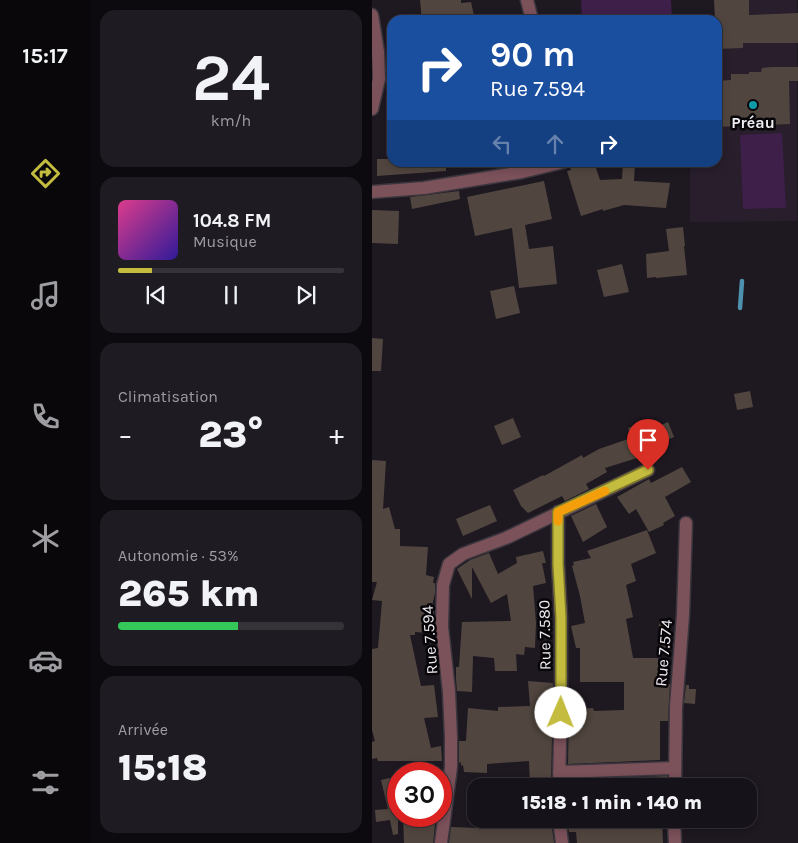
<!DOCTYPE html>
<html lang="fr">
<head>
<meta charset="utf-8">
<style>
  :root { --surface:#161219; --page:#1f1b22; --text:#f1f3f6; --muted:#9e9ea2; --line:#353238; --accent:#c4bc3e }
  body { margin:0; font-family:Karla,sans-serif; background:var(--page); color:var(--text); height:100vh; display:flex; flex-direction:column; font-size:19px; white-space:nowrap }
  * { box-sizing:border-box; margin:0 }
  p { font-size:16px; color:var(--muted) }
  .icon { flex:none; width:28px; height:28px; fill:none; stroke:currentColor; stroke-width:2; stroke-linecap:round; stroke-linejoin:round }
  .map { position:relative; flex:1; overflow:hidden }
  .panel { display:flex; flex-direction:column; gap:10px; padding:10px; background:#0c0a0e; width:282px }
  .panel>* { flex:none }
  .top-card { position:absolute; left:15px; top:15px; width:335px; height:152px; border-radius:15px; box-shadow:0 2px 8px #0003,0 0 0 1px var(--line); background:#1a4fa0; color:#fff; overflow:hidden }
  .speed { position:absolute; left:15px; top:762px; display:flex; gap:10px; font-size:25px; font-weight:700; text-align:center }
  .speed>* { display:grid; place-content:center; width:65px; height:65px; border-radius:50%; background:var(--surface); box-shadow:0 2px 8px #0003,0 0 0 1px var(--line); line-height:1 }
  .speed .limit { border:8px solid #d22; background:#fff; color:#111 }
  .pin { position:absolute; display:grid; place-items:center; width:42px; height:42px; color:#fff; margin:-51px -21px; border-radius:50% 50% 50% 0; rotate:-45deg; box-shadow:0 0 5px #0007 }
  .pin .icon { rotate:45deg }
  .me { position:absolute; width:55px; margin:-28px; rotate:1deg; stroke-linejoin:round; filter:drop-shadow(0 0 4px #0008) }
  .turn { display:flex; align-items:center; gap:18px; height:105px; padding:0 20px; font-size:22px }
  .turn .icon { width:65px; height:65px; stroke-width:2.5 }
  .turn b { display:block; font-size:35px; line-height:42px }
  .lanes { display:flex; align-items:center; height:48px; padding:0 20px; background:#0003; justify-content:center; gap:25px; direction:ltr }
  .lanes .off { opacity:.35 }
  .big { font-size:38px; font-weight:800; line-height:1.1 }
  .panel .tile { flex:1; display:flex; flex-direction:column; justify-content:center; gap:8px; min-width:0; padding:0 18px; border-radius:15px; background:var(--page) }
  .panel .dial { align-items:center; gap:0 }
  .dial b { font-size:65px; line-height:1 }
  .song { display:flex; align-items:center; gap:15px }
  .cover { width:60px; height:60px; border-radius:8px; background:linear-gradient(135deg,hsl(330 70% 55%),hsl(250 70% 35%)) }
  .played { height:5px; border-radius:2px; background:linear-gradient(90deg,var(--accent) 15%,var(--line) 15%) }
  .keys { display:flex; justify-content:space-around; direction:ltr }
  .heat { display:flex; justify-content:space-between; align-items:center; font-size:28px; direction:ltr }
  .charge { height:8px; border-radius:4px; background:linear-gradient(90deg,#34c759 53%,var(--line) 0) }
  .trip { position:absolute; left:95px; top:778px; width:290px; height:50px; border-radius:15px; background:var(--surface); box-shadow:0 2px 8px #0003,0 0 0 1px var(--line); font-weight:800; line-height:50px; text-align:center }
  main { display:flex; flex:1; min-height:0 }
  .dock { display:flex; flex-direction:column; width:90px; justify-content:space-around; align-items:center; background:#09070a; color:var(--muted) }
  .dock .icon { width:35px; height:35px }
  .dock .current { color:var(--accent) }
  .dock b { font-size:22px; color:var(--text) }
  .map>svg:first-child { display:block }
  .built { fill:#281e2c }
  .green { fill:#3e1f4a }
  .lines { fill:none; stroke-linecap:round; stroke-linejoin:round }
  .stream { stroke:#4d91ae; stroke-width:4.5 }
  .building { fill:#51463f }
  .minor-casing { stroke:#3b363e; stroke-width:15 }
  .tertiary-casing { stroke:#3b363e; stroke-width:15 }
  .minor { stroke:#7b515a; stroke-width:12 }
  .tertiary { stroke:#7b515a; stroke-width:12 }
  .route-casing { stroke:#7f7a28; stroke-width:12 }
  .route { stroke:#c4bc3e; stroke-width:9 }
  .slow { stroke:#f59e0b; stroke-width:9 }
  .culture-dot { fill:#0f9aa8; stroke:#070508; stroke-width:2 }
  .labels { text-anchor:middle; stroke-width:5; stroke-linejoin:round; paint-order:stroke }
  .poi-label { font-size:16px; font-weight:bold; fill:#efebf1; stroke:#070508 }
  .street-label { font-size:16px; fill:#efebf1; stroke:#070508 }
</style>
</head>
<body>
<main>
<nav class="dock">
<b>15:17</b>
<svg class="icon current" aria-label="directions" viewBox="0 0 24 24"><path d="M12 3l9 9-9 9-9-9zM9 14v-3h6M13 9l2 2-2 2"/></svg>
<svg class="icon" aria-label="music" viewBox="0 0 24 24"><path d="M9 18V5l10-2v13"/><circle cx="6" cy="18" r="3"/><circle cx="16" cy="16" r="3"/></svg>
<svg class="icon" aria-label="phone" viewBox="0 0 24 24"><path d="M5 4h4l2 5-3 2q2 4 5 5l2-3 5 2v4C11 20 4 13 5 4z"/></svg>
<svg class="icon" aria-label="climate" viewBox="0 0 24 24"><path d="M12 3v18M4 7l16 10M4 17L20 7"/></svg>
<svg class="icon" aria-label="car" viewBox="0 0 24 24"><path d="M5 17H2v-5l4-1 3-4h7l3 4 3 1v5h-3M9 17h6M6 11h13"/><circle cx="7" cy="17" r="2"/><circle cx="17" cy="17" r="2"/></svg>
<svg class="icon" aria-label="filters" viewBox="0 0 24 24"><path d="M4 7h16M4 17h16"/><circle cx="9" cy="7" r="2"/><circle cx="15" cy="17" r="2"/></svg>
</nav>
<section class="panel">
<div class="tile dial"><b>24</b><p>km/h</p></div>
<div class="tile">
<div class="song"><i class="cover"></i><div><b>104.8 FM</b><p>Musique</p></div></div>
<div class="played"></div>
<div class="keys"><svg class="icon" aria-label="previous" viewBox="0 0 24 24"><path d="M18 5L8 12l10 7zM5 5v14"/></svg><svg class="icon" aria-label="pause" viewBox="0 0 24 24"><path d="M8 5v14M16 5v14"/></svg><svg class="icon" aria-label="next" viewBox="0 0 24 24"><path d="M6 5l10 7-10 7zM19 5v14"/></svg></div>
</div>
<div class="tile"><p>Climatisation</p>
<div class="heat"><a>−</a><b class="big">23°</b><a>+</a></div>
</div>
<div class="tile"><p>Autonomie · 53%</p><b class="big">265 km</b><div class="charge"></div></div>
<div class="tile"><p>Arrivée</p><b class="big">15:18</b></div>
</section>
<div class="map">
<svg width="426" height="843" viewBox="0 0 426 843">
  <rect width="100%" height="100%" fill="#1e1821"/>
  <path class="built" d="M342,0H425V221L348,222H318V163L345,162V20Z"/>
  <path class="green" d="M209,0H299L300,20H210Z
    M410,133L414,208L371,209L368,135Z"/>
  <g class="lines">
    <path class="stream" d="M368,308L370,281"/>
  </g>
  <path class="building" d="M48,0H89V3L99,2L103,20H50Z
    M342,0H377V15L426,13V43H371V48L345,49V20H343Z
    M400,67H426V81H417L418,124L345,127V81L359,80V74H377V72H389L390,68Z
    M5,159H20V162H74V171L5,176Z
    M218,162H222L228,180L250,179L251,163H263L262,181L298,183L294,208L252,205L231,211V209L209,216L195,171L199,170L198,167Z
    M172,181L180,219L153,225L157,249L181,246L185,284L147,288L140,228L103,236L95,197Z
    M87,191L88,199L40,209L38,197Z
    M0,210L27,211L26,244L0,243Z
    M311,227L313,246H312L315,275L284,278V277L275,278L274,254L297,251L294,229Z
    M250,264L257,292L232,297L225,270Z
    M142,286L148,313L124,319L118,291Z
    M0,338L11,339L9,371H0Z
    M378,391L381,407L365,410L362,394Z
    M141,418L149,437L130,445L122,426Z
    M296,422L302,437L263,454L265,458L233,468L235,472L214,484L217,489L193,501L190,496L156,513L149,506L141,490L171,475L172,476L210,455L211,458L227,449L259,438L256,428L270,423L273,432Z
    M0,460L14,461L11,509L17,507L23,529H28V546L56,547L54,575L62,577L61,583H63V593L59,610H61L62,612V630H58V633L43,632V635H38L49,686L62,685L66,717L52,718L59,748L69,746L70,761H6L5,758L0,759V742L3,741L0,730V649L6,648L10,601L0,600L5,582H0Z
    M310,467L319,482L293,497L303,516L291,523L292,525L277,532L264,509L257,514L245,497L277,479L279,483Z
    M224,504L235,527L211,542L199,516Z
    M118,505L125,521L91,536L84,519Z
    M275,530L284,553L259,564L264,581L254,585L261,617L254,619L261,658H286L287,684H298L296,721H288V760L196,764L197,709L221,708L222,711L252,710V682H208V648H204L199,626L213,623L208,596L200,566L202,565L201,562L219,558L215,551Z
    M171,551L174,563H170L174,583L161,586L164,623L163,648L153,647L152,655L144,654L145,671H123L122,658L101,656L100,692L85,691L84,679V667H87L90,622L139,621L135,594L119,603L100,567V599L85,569L98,560L117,553L126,574L145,563L144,557Z
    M287,621H298V650H287Z
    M156,681L181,683L179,786H158L157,761L115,764V773L92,772L91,765L89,766V762L87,763V741H94L96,708L126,711V707L158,706Z
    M314,685H317V689H324L323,704L312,703Z
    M26,776V834L21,835L18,820L4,822L3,810L16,809L9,780Z
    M295,776V786L253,785V786H224L223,779Z
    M31,816H64L61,843H32Z
    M151,819V824L179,821L182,843H77L79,827L106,828Z
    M195,819H290L291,843H205L204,832H197Z"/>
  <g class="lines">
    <g class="minor-casing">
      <path id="minor" d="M155,0L160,20
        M0,192L52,188L150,172L191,162
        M186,512V564L189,618V696L187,786
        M187,772L303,768
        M303,786L304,707L311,615L314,523
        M187,819L190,843
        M302,819L303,843
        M69,843L79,767V737L77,692L70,627L71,585L77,564L91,554L134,538L276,470"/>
    </g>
    <g class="tertiary-casing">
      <path id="tertiary" d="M0,15L6,52L7,79L0,109"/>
    </g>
    <use href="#minor" class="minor"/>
    <use href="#tertiary" class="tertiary"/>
  </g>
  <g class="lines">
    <g class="route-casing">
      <path id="route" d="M189,713V618L186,564V512L276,470"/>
    </g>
    <use href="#route" class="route"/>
    <path class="slow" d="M186,521V512L233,491"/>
  </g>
  <circle class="culture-dot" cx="381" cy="105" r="5"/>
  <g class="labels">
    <g class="poi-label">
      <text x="381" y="128">Préau</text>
    </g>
    <g class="street-label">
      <text transform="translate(172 635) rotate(-91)" y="6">Rue 7.580</text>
      <text transform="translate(57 640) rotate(-94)" y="6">Rue 7.594</text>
      <text transform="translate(291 653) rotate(-85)" y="6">Rue 7.574</text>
    </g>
  </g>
</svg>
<div class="speed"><div class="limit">30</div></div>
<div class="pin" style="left:276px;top:470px;background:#d93025"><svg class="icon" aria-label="arrive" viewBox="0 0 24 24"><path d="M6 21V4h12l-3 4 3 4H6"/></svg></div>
<svg class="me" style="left:189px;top:713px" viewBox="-20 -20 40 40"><circle r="19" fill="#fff"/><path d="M0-13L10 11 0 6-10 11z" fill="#c4bc3e"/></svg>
<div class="trip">15:18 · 1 min · 140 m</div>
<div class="top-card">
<div class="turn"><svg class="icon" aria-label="right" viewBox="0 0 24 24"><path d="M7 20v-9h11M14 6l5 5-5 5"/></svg><div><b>90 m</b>Rue 7.594</div></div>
<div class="lanes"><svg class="icon off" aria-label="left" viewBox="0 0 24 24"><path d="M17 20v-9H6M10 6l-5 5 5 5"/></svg><svg class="icon off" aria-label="ahead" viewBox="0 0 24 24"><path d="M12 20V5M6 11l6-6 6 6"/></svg><svg class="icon" aria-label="right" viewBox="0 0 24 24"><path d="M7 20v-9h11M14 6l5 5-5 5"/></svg></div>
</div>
</div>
</main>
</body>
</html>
